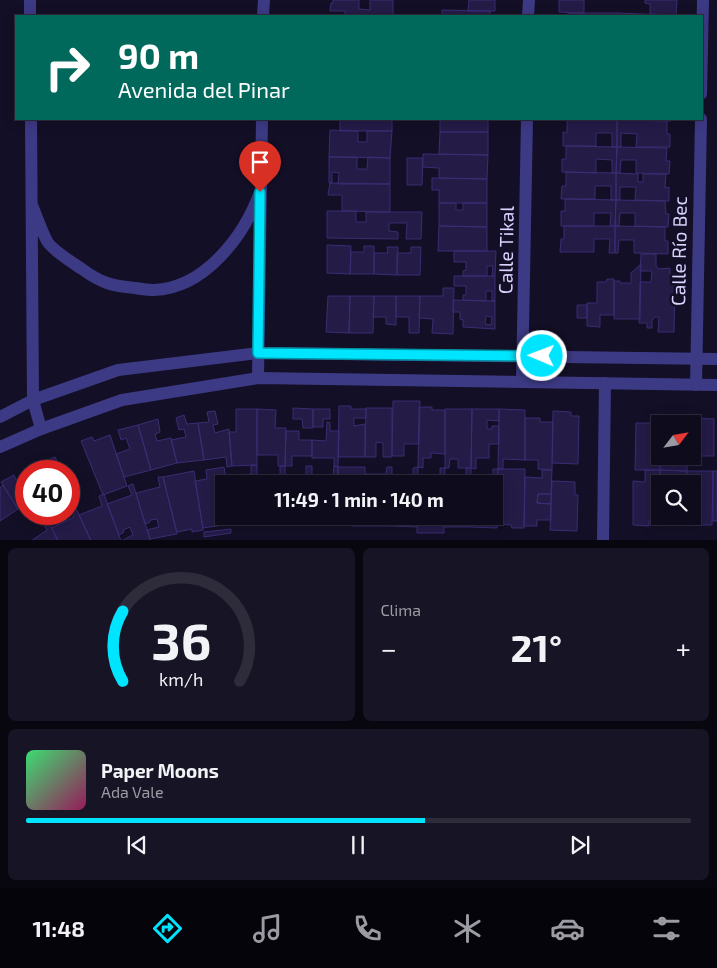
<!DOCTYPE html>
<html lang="es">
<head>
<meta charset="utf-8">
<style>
  :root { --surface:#0e0b1c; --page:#171425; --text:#f1f3f6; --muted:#9b9ba3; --line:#2e2b3b; --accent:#00e5ff }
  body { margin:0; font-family:"Exo 2",sans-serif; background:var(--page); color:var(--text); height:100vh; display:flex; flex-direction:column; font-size:19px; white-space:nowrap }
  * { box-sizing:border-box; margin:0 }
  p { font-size:16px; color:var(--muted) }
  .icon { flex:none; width:28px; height:28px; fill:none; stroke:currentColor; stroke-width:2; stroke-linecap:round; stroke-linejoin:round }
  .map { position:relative; height:540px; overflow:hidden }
  .side { display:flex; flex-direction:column; gap:8px; padding:8px; background:#08060f; flex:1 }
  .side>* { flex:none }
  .guide { position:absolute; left:15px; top:15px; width:688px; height:105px; border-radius:0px; box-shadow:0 2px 12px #0003,0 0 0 1px var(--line); background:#00695c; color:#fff; overflow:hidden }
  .needle { width:32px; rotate:59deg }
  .controls { position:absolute; left:651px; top:415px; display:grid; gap:10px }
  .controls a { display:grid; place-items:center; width:50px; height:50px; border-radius:0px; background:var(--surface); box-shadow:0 2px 12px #0003,0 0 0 1px var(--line); font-size:25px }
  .speed { position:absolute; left:15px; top:460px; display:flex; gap:10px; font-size:25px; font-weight:700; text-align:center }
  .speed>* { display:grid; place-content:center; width:65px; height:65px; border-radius:50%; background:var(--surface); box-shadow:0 2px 12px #0003,0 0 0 1px var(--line); line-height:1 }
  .speed .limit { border:8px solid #d22; background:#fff; color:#111 }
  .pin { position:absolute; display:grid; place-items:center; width:42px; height:42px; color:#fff; margin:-51px -21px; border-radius:50% 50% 50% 0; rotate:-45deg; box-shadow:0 0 5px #0007 }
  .pin .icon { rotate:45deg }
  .me { position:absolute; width:55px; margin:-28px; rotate:271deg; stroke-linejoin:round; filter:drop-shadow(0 0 4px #0008) }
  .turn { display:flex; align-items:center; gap:18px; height:105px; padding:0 20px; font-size:22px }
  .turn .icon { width:65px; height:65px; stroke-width:2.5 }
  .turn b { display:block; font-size:35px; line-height:42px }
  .big { font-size:38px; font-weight:700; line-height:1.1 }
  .side .widget { flex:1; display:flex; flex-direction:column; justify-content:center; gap:8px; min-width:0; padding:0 18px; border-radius:8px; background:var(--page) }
  .side .dial { align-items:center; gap:0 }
  .dial svg { height:130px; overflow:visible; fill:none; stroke:var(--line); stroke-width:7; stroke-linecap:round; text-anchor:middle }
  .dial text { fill:var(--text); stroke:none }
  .song { display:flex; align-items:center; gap:15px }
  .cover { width:60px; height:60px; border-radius:8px; background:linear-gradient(135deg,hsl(140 70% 55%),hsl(330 70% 35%)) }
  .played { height:5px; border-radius:2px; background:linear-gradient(90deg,var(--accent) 60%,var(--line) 60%) }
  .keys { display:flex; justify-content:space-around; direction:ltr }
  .heat { display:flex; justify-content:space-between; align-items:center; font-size:28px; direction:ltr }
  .side .tiles { flex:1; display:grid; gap:8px; grid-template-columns:1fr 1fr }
  .widget:last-child { grid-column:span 2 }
  .trip { position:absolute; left:215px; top:475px; width:288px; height:50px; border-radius:0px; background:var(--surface); box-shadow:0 2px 12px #0003,0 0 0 1px var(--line); font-weight:700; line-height:50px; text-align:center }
  .tabs { display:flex; height:80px; justify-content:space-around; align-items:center; background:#06040b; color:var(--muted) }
  .tabs .icon { width:35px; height:35px }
  .tabs .active { color:var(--accent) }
  .tabs b { font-size:22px; color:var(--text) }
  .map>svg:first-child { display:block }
  .building { fill:#241b47; stroke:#3b2d73; fill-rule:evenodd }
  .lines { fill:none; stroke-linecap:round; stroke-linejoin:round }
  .minor { stroke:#3d3a85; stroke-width:12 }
  .tertiary { stroke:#3d3a85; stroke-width:12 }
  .route-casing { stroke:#0095a6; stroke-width:12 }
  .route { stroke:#00e5ff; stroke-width:9 }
  .labels { text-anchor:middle; stroke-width:5; stroke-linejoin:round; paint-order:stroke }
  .street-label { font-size:19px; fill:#d9d4ff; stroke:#130f26 }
</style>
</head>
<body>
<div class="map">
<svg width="717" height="541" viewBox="0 0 717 541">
  <rect width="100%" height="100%" fill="#130f26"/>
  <path class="building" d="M333,0H359V9L370,10V0H393V16H345V11H330L331,3H333Z
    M469,0H495V11H468Z
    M559,0H584V13L559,12Z
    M645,0H677L676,15L650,14V4L645,3Z
    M442,10L490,11V16H442Z
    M568,13H618V16H568Z
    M618,13L669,15V16H618Z
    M340,119H392V131H340Z
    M440,119H488V132H440Z
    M567,119L617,120V147H612V133H596V146H563V132L567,133Z
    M637,119H671V121L637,120Z
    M617,120L667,121V134H670V147H636L637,134L621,133V147H617Z
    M330,130L358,131V142H367V131H392L390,158L329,157Z
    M440,132H488V155L439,154Z
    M566,146L617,147L616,173H612V160L596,159V173L562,172V159H566Z
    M617,147L667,148L666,161H670L669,174L636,173V160H621L620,173H616Z
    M423,154L488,155L487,179L439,178V168L422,167Z
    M329,157H357V169H367L368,157L390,158V184H338L339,173L332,172V183H329Z
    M407,158H423L422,185H407Z
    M566,172L616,173V200H611V186H595V199H561L562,186H566Z
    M616,173L638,174V182H643V174H666L665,188L669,187V201L635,200L636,187H620V200H616Z
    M432,178L487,179V203H439V190H432Z
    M330,183L390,184V212L342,211V195H328Z
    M565,199L616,200L615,226H610L611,213H594V226H561V211H565Z
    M616,200L665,201L666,214H669L668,227L635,226V213H620L619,226H615Z
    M439,203H456V210H463V203H487V227L439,226Z
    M327,211H356V222H366V212H422L421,239H406L407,223H389V231L398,232V239L327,238Z
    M439,226L487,227V251H438Z
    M564,226H615V253H609L610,239H594V252H560L561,239H564Z
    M615,226L665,227V241H668V254L634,253V240H619L618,253H615Z
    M327,245L351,246L350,274L327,273Z
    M364,246H374V274H350L351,252H364Z
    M387,247H398L397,275L374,274V253H388Z
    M411,247H421L420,275H397V253H411Z
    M454,251H496L495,276H492L493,266H487V276H463V271L466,270V262H454Z
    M641,254H656V266L659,269L670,268V274H675L674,332H658L659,317H655L652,320V328H647V323H639L640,282H651L652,271H640Z
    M641,264L640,319H614V281H620V283H631V273Z
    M454,276H495V301H492V291H486V301L463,300V295H466V286H454Z
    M607,279H614V315H600V327L587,326V303H597V282H606Z
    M443,288H454L453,334L432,333L433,319L419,318L420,296H443Z
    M328,296H350L349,333L326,332Z
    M350,296H374L373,333H349Z
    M374,296H396V325L386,324V317H373Z
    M396,296H420L419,333H409V317H396Z
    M453,300L495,301V329L463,327V320L460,319V312H453ZM486,316L492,317L491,325L485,324Z
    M577,305H587V318H577Z
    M393,401H420L419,444H404V456H392Z
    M339,406H351V409H366V418H354V426L365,424V457H338Z
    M419,407H432V410H445V454L431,453V458H423V468L418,467Z
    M293,408L313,409V428H303L302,419H293Z
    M366,408H392V457H383V443L376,442V457H365Z
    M236,409H257V465L232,466L229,432H236Z
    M257,409L276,410L275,428H286L285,466H278V455H257Z
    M313,409H330V419H323V427H313Z
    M445,409H472L471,468H458V459H450L449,468H445Z
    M472,409H499V421L487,420V429H492V426H499V444H489V458H476V469L471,468Z
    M499,409L525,410V460L503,459V469H498Z
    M215,411L218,424L213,425L215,433L229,429L232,466L227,467L226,457L204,460L198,423L209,422L207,412Z
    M553,411L571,412V416H579L578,464L552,463Z
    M184,415L187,424L198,423L204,460L177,463L171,440L186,437L184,429L179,430L176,418Z
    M662,417L688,418V424H662Z
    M525,418H540V422H553L552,470L538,469V460H525Z
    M688,418L714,419V456H687H692V424H688Z
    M158,419L160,432L155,434L157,441L171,438L177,463L151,470L138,425Z
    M327,422L330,423V431H339L338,467L334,466V458H312V440L326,441Z
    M636,423H662L660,424V470H635Z
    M138,425L151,470L124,477L116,454L130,449L126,438L121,440L118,430Z
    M286,431H299V440H312V456H292V466H285Z
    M110,435L127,486L103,495L81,441L92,437L94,441Z
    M670,456H679V459H687V471L660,470L661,459H670Z
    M55,457L62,471H32L38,468L36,465Z
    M251,465H257V484H227L226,476L251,474Z
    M280,466H285V484H257V475H280Z
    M306,466H312V484H285V475H306Z
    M334,466L338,467V484H312V476H333Z
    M224,467L227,484H224V516H229L230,524L203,528L195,481L207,479L206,470Z
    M338,467H365V484H338Z
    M387,467H392V484H365V474H386Z
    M418,467V484H392V477H413V468Z
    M440,468H445L444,484H418V477L440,478Z
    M466,468H471V484H444L445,478H466Z
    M493,469H498L497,528L470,527V516H494V484H471V477H493Z
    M498,469H525L524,528H512L511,525L497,524Z
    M542,470H552L551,494H538L537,503L551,504V520H537V526H524L525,477L542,478Z
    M645,470H660L659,521H649V526L633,525V481L645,482Z
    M660,470L687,471V475H674V484H660Z
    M194,471L203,530L192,532V529L177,532L163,477Z
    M687,471H713L712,525H700V522L686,521V516H692V498H695V493H692V484H687Z
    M713,471H717V521H713Z
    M14,475L16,480L19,478L22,484L26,481V505L18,509L1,482Z
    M158,477H163L177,534L150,539L147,530L159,527L157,519L150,520V522L145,524L136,493L160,487Z
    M552,481L575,482V495H578L577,531L550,530Z
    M133,484L150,539L151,541H121L133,535L130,527L123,530L124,532L119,535L107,504L132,495L128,486Z
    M3,485L18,509L0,521V488Z
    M660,488V516H686V521H659Z
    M104,494L112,516L121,541H91L79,515L102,506L99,496Z
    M538,494H551V504L537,503Z
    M75,506L91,541H58L52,528L74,517L70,508Z
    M229,516H257L258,524H230Z
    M257,516H284V524H272V522H257Z
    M284,516H311V525L284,524Z
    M311,516H338L337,525H311Z
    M338,516H364V526H352V523H338Z
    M364,516H391V526H364Z
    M391,516H417V527L391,526Z
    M417,516H444V533H417Z
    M444,516H470V527H444Z
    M48,520L58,541H31L47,530L43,523Z
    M231,529V533L204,537V532Z"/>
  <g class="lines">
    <path class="minor" d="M30,0V16
      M263,16L264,0
      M528,16L529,0
      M701,94L703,0
      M31,119L33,400L41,429
      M32,205C37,217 41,230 47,241C52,250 73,263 82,269C101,283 112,286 135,288C141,289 148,290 154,290C205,288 244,236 260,192
      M258,378L262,119
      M522,382L527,119
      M696,385L701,119
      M603,541L605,383"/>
    <path class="tertiary" d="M0,417L33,400L118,370L258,353L717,359
      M0,447L41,429L122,400L258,378L717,385"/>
  </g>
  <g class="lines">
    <g class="route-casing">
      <path id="route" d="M260,192L258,353L542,356"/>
    </g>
    <use href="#route" class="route"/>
  </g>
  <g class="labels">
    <g class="street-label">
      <text transform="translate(506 250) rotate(-89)" y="7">Calle Tikal</text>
      <text transform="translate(679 251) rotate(-89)" y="7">Calle Río Bec</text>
    </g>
  </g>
</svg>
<div class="controls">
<a><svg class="needle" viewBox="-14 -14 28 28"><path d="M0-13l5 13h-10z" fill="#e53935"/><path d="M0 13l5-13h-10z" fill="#9b9ba3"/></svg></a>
<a><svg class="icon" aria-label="search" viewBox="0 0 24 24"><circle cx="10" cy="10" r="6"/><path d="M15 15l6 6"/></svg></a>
</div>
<div class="speed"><div class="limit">40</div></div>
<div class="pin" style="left:260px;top:192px;background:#d93025"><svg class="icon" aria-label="arrive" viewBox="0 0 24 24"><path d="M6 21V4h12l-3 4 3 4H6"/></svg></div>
<svg class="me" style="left:542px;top:356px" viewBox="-20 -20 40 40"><circle r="17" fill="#00e5ff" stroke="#fff" stroke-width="3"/><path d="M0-11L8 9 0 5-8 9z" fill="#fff"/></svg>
<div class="trip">11:49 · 1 min · 140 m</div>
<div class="guide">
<div class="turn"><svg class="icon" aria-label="right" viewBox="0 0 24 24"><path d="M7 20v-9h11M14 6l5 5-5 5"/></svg><div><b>90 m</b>Avenida del Pinar</div></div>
</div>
</div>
<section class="side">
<div class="tiles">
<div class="widget dial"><svg viewBox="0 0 100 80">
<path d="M14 69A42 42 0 1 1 86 69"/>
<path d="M14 69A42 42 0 0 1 14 26" stroke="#00e5ff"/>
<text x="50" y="56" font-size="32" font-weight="700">36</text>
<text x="50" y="72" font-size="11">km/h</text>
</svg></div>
<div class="widget"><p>Clima</p>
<div class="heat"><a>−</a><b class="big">21°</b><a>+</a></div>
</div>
<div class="widget">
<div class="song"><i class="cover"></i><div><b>Paper Moons</b><p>Ada Vale</p></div></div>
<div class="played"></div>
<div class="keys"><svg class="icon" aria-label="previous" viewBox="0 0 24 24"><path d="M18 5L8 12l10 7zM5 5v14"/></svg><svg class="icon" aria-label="pause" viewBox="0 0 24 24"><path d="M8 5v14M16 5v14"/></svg><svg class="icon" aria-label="next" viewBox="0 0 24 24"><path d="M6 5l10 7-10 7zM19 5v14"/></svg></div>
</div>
</div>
</section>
<nav class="tabs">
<b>11:48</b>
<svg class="icon active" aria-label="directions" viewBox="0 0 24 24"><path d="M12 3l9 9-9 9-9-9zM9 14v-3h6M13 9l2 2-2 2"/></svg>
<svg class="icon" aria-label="music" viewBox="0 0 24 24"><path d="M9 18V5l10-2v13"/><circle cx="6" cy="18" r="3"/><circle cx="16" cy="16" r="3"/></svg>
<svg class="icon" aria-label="phone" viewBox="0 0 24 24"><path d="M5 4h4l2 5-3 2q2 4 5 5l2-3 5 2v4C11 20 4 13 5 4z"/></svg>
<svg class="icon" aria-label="climate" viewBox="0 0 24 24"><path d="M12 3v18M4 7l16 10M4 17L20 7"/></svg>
<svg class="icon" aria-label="car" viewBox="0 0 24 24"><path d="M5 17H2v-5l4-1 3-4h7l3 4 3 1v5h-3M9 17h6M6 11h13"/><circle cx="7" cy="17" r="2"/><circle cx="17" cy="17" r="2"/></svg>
<svg class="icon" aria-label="filters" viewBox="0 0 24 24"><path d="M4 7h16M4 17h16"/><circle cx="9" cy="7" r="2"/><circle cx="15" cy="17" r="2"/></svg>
</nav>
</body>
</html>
